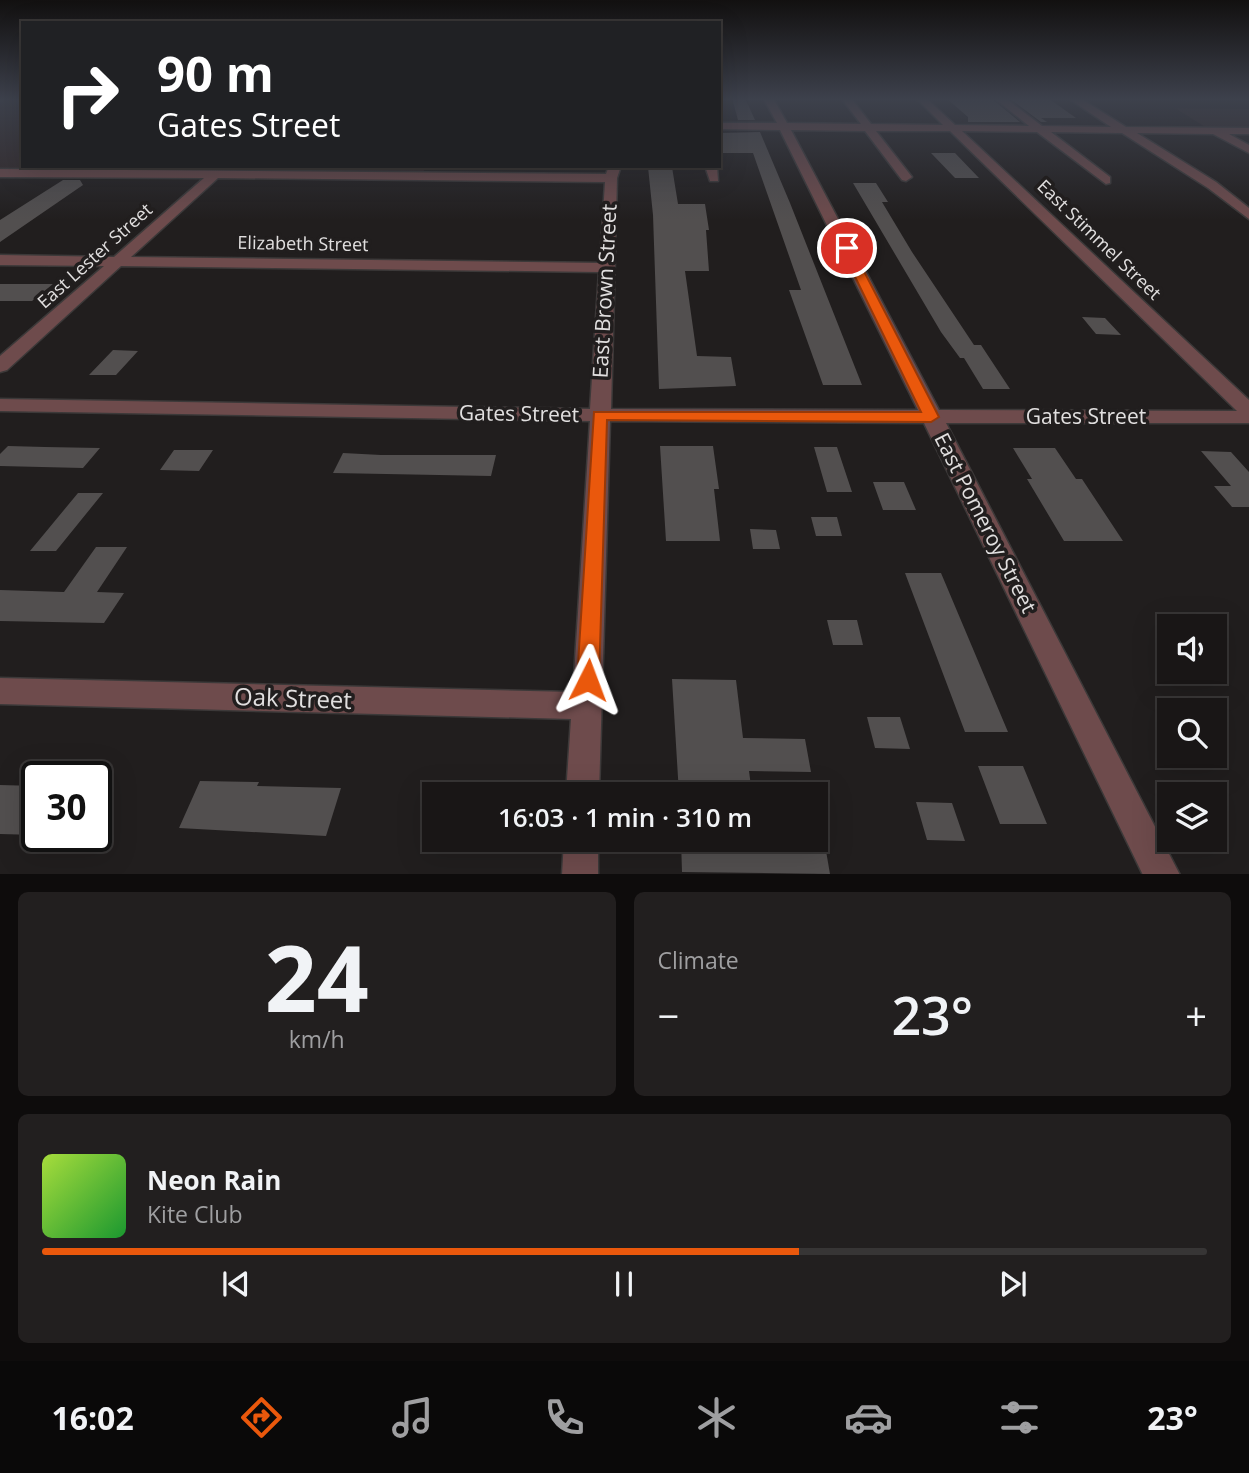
<!DOCTYPE html>
<html lang="en">
<head>
<meta charset="utf-8">
<style>
  :root { --surface:#191616; --page:#221f1f; --text:#f1f3f6; --muted:#9f9fa1; --line:#373535; --accent:#ea580c }
  body { margin:0; font-family:"Open Sans",sans-serif; background:var(--page); color:var(--text); height:100vh; display:flex; flex-direction:column; font-size:26px; white-space:nowrap }
  * { box-sizing:border-box; margin:0 }
  p { font-size:23px; color:var(--muted) }
  .icon { flex:none; width:38px; height:38px; fill:none; stroke:currentColor; stroke-width:2; stroke-linecap:round; stroke-linejoin:round }
  .map { position:relative; height:874px; overflow:hidden }
  .side { display:flex; flex-direction:column; gap:18px; padding:18px; background:#0e0c0c; flex:1 }
  .side>* { flex:none }
  .banner { position:absolute; left:21px; top:21px; width:700px; height:147px; border-radius:0px; box-shadow:0 7px 28px #0002,0 0 0 2px var(--line); background:#202124; color:#fff; overflow:hidden }
  .buttons { position:absolute; left:1157px; top:614px; display:grid; gap:14px }
  .buttons a { display:grid; place-items:center; width:70px; height:70px; border-radius:0px; background:var(--surface); box-shadow:0 7px 28px #0002,0 0 0 2px var(--line); font-size:35px }
  .speed { position:absolute; left:21px; top:761px; display:flex; gap:14px; font-size:35px; font-weight:700; text-align:center }
  .speed>* { display:grid; place-content:center; width:91px; height:91px; border-radius:50%; background:var(--surface); box-shadow:0 7px 28px #0002,0 0 0 2px var(--line); line-height:1 }
  .speed .limit { border:4px solid #111; border-radius:10px; background:#fff; color:#111 }
  .pin { position:absolute; display:grid; place-items:center; width:60px; height:60px; color:#fff; margin:-30px; border:4px solid #fff; border-radius:50%; box-shadow:0 2px 7px #0007 }
  .me { position:absolute; width:77px; margin:-38px; rotate:3deg; stroke-linejoin:round; filter:drop-shadow(0 0 5px #0008) }
  .turn { display:flex; align-items:center; gap:24px; height:147px; padding:0 21px; font-size:32px }
  .turn .icon { width:91px; height:91px; stroke-width:2.5 }
  .turn b { display:block; font-size:49px; line-height:60px }
  .big { font-size:52px; font-weight:600; line-height:1.1 }
  .side .widget { flex:1; display:flex; flex-direction:column; justify-content:center; gap:10px; min-width:0; padding:0 24px; border-radius:10px; background:var(--page) }
  .side .dial { align-items:center; gap:0 }
  .dial b { font-size:91px; line-height:1 }
  .song { display:flex; align-items:center; gap:21px }
  .cover { width:84px; height:84px; border-radius:10px; background:linear-gradient(135deg,hsl(80 70% 55%),hsl(130 70% 35%)) }
  .played { height:7px; border-radius:4px; background:linear-gradient(90deg,var(--accent) 65%,var(--line) 65%) }
  .keys { display:flex; justify-content:space-around; direction:ltr }
  .heat { display:flex; justify-content:space-between; align-items:center; font-size:38px; direction:ltr }
  .side .tiles { flex:1; display:grid; gap:18px; grid-template-columns:1fr 1fr }
  .widget:last-child { grid-column:span 2 }
  .trip { position:absolute; left:422px; top:782px; width:406px; height:70px; border-radius:0px; background:var(--surface); box-shadow:0 7px 28px #0002,0 0 0 2px var(--line); font-weight:600; line-height:70px; text-align:center }
  .dock { display:flex; height:112px; justify-content:space-around; align-items:center; background:#0a0909; color:var(--muted) }
  .dock .icon { width:49px; height:49px }
  .dock .active { color:var(--accent) }
  .dock b { font-size:32px; color:var(--text) }
  .map>svg:first-child { display:block }
  .built { fill:#312727 }
  .building { fill:#524f4f }
  .lines { fill:none; stroke-linecap:round; stroke-linejoin:round }
  .minor-casing { stroke:#3c3939; stroke-width:3 }
  .minor { fill:#6e4b4c; fill-rule:evenodd }
  .route { fill:#ea580c; stroke:#983908; stroke-width:2 }
  .labels { text-anchor:middle; stroke-width:7; stroke-linejoin:round; paint-order:stroke }
  .far-street-label { font-size:18px; fill:#e1dfdf; stroke:#211e1e }
  .street-label { font-size:21px; fill:#e1dfdf; stroke:#211e1e }
  .near-street-label { font-size:24px; fill:#e1dfdf; stroke:#211e1e }
</style>
</head>
<body>
<div class="map">
<svg width="1249" height="875" viewBox="0 0 1249 875">
  <rect width="100%" height="100%" fill="#211e1e"/>
  <path class="built" d="M5,98H23V166H427L422,174L0,170V100Z
    M1175,108L1249,109V130H1210Z"/>
  <path class="building" d="M732,98H745L755,120H738Z
    M946,98H991L1020,122H968V117Z
    M1009,98H1048L1076,118H1041L1047,122H1041Z
    M760,132L790,203L862,385H823L789,290H801L753,153H722L719,133Z
    M931,153H955L979,178H955Z
    M648,167H672L678,204H705L709,230H706L709,271H685L697,356L731,357L736,386L659,389L653,215Z
    M63,180H80L83,185L0,242V220Z
    M853,183H876L888,202H882L912,252L974,345H981L1010,389H983L964,358H960L941,332Z
    M0,284H53L32,301H0Z
    M1082,317L1105,318L1121,335L1096,334Z
    M113,350L138,351L116,375H89Z
    M8,446L45,447L100,448L83,468L0,466V454Z
    M660,446H713L719,489H714L720,541H666Z
    M814,447H837L852,492H827Z
    M1013,448H1055L1076,479H1082L1123,541H1064L1027,479H1032Z
    M174,450H213L199,471L160,470Z
    M1201,451L1231,452L1249,472V507H1232L1214,486H1231Z
    M343,453L381,455H496L491,476L333,473Z
    M873,482H904L916,510H883Z
    M78,493H103L56,551H30Z
    M811,517H837L842,536H816Z
    M750,529L776,530L780,549H753Z
    M96,547H127L97,592L124,593L104,623L0,621V590L64,592Z
    M905,573H941L1008,732H965Z
    M827,620H857L863,645H833Z
    M672,679L736,680L743,738L805,739L811,772L749,771L752,794H679Z
    M867,717H900L910,749L875,748Z
    M978,766H1023L1047,824H1000Z
    M200,781L259,782L257,786L341,788L326,836L179,828Z
    M0,785L37,786V835L0,834Z
    M916,802L952,803L965,841L927,840Z
    M681,840H758V844L825,845L830,874L682,872Z"/>
  <g class="lines">
    <g class="minor-casing">
      <path id="minor" d="M0,98H6L0,101Z
        M763,98H773L787,123L861,124L841,98H851L871,124L943,125L916,98H926L955,125L1029,126L994,98H1005L1042,126L1111,127L1068,98H1080L1126,127L1249,128V134H1229L1249,145V153L1213,134L1137,133L1216,182L1249,208V219L1208,188L1122,133L1051,132L1110,177V183L1106,184L1037,132L962,131L1249,400V423H946L1180,875H1143L924,423L610,421L599,794H566L571,719L0,704V678L573,692L590,421L0,411V399L590,409L599,272L121,266L7,370L0,372V356L104,266L0,265V255L114,257L204,178L0,177V169L606,174L609,166H621L617,178L611,409L918,410L780,130L719,129V123H777ZM791,130L865,131L902,180L906,181L912,177L876,131H950L1237,411L939,410ZM218,178L605,182L600,263L131,257Z
        M705,166H717L718,181H710Z
        M564,840H598V875H562Z"/>
    </g>
    <use href="#minor" class="minor"/>
  </g>
  <linearGradient id="sky" x2="0" y2="1"><stop stop-color="#121010"/><stop offset="0.45" stop-color="#3d414c"/><stop offset="1" stop-color="#3d414c" stop-opacity="0"/></linearGradient>
  <rect width="1249" height="220" fill="url(#sky)"/>
  <path class="route" d="M847,245L852,248L939,417L931,422L607,420L599,680L595,687L588,690L580,687L577,680L594,412H921L841,248Z"/>
  <g class="labels">
    <g class="far-street-label">
      <text transform="translate(1099 240) rotate(44)" y="6">East Stimmel Street</text>
      <text transform="translate(303 244) rotate(1)" y="6">Elizabeth Street</text>
      <text transform="translate(95 256) rotate(-42)" y="6">East Lester Street</text>
    </g>
    <g class="street-label">
      <text transform="translate(605 291) rotate(-87)" y="7">East Brown Street</text>
      <text transform="translate(519 414) rotate(1)" y="7">Gates Street</text>
      <text x="1086" y="424">Gates Street</text>
      <text transform="translate(985 523) rotate(63)" y="7">East Pomeroy Street</text>
    </g>
    <g class="near-street-label">
      <text transform="translate(293 699) rotate(2)" y="8">Oak Street</text>
    </g>
  </g>
</svg>
<div class="buttons">
<a><svg class="icon" aria-label="sound" viewBox="0 0 24 24"><path d="M4 9h4l5-4v14l-5-4H4zM17 9q2 3 0 6"/></svg></a>
<a><svg class="icon" aria-label="search" viewBox="0 0 24 24"><circle cx="10" cy="10" r="6"/><path d="M15 15l6 6"/></svg></a>
<a><svg class="icon" aria-label="layers" viewBox="0 0 24 24"><path d="M12 4l9 5-9 5-9-5zM3 14l9 5 9-5"/></svg></a>
</div>
<div class="speed"><div class="limit">30</div></div>
<div class="pin" style="left:847px;top:248px;background:#d93025"><svg class="icon" aria-label="arrive" viewBox="0 0 24 24"><path d="M6 21V4h12l-3 4 3 4H6"/></svg></div>
<svg class="me" style="left:588px;top:680px" viewBox="-20 -20 40 40"><path d="M0-17L14 15 0 8-14 15z" fill="#ea580c" stroke="#fff" stroke-width="4"/></svg>
<div class="trip">16:03 · 1 min · 310 m</div>
<div class="banner">
<div class="turn"><svg class="icon" aria-label="right" viewBox="0 0 24 24"><path d="M7 20v-9h11M14 6l5 5-5 5"/></svg><div><b>90 m</b>Gates Street</div></div>
</div>
</div>
<section class="side">
<div class="tiles">
<div class="widget dial"><b>24</b><p>km/h</p></div>
<div class="widget"><p>Climate</p>
<div class="heat"><a>−</a><b class="big">23°</b><a>+</a></div>
</div>
<div class="widget">
<div class="song"><i class="cover"></i><div><b>Neon Rain</b><p>Kite Club</p></div></div>
<div class="played"></div>
<div class="keys"><svg class="icon" aria-label="previous" viewBox="0 0 24 24"><path d="M18 5L8 12l10 7zM5 5v14"/></svg><svg class="icon" aria-label="pause" viewBox="0 0 24 24"><path d="M8 5v14M16 5v14"/></svg><svg class="icon" aria-label="next" viewBox="0 0 24 24"><path d="M6 5l10 7-10 7zM19 5v14"/></svg></div>
</div>
</div>
</section>
<nav class="dock">
<b>16:02</b>
<svg class="icon active" aria-label="directions" viewBox="0 0 24 24"><path d="M12 3l9 9-9 9-9-9zM9 14v-3h6M13 9l2 2-2 2"/></svg>
<svg class="icon" aria-label="music" viewBox="0 0 24 24"><path d="M9 18V5l10-2v13"/><circle cx="6" cy="18" r="3"/><circle cx="16" cy="16" r="3"/></svg>
<svg class="icon" aria-label="phone" viewBox="0 0 24 24"><path d="M5 4h4l2 5-3 2q2 4 5 5l2-3 5 2v4C11 20 4 13 5 4z"/></svg>
<svg class="icon" aria-label="climate" viewBox="0 0 24 24"><path d="M12 3v18M4 7l16 10M4 17L20 7"/></svg>
<svg class="icon" aria-label="car" viewBox="0 0 24 24"><path d="M5 17H2v-5l4-1 3-4h7l3 4 3 1v5h-3M9 17h6M6 11h13"/><circle cx="7" cy="17" r="2"/><circle cx="17" cy="17" r="2"/></svg>
<svg class="icon" aria-label="filters" viewBox="0 0 24 24"><path d="M4 7h16M4 17h16"/><circle cx="9" cy="7" r="2"/><circle cx="15" cy="17" r="2"/></svg>
<b>23°</b>
</nav>
</body>
</html>
